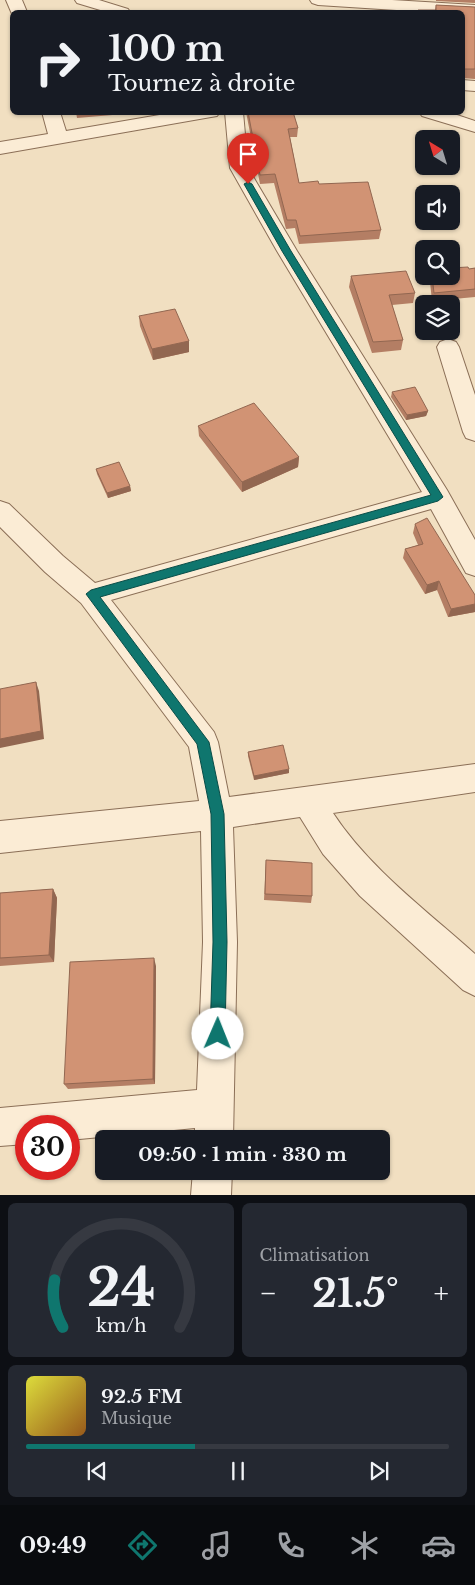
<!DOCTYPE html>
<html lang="fr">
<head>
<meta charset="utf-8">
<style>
  :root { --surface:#171b24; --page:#242831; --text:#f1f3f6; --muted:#9ea1a6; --line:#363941; --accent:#0f766e }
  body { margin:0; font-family:"Libre Baskerville",serif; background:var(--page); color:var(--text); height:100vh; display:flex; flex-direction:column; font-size:19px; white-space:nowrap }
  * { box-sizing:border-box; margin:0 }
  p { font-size:16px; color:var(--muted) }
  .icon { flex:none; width:28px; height:28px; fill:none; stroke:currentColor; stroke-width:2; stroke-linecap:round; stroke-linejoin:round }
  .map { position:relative; height:1195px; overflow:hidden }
  .side { display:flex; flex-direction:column; gap:8px; padding:8px; background:#0d0f14; flex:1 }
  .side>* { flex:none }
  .top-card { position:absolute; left:10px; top:10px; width:455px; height:105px; border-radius:8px; box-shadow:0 1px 4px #0004; background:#171b24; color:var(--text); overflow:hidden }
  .needle { width:32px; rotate:322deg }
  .fabs { position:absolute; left:415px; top:130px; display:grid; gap:10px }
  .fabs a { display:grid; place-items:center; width:45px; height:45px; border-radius:8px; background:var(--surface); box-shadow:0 1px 4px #0004; font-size:25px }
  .speed { position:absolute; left:15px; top:1115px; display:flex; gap:10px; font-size:25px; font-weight:700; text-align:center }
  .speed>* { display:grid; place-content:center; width:65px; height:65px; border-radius:50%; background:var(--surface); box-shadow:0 1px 4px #0004; line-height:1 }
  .speed .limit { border:8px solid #d22; background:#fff; color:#111 }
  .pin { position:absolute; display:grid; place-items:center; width:42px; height:42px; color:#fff; margin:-51px -21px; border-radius:50% 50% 50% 0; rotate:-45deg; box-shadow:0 0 5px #0007 }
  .pin .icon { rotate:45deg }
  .me { position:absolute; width:55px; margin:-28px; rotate:1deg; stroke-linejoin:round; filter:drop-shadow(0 0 4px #0008) }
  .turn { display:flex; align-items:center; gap:18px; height:105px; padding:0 15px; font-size:22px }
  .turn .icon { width:65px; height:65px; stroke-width:2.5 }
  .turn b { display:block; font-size:35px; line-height:42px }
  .big { font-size:38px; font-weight:700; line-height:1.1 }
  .side .card { flex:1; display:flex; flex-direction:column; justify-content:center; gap:8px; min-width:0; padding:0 18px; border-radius:8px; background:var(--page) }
  .side .dial { align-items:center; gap:0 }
  .dial svg { height:130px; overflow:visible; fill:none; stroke:var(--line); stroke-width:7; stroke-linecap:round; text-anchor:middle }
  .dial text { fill:var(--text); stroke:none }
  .song { display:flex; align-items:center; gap:15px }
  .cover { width:60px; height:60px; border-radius:8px; background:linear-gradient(135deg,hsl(60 70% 55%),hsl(30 70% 35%)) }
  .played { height:5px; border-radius:2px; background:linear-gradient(90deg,var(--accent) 40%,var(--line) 40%) }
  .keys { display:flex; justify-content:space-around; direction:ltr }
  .heat { display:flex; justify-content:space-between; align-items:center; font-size:28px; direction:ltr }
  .side .tiles { flex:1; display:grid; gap:8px; grid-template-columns:1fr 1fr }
  .card:last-child { grid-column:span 2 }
  .trip { position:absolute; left:95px; top:1130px; width:295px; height:50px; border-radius:8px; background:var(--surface); box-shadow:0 1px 4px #0004; font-weight:700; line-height:50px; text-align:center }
  .tab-bar { display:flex; height:80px; justify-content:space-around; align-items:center; background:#090b0e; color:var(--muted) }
  .tab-bar .icon { width:35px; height:35px }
  .tab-bar .selected { color:var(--accent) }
  .tab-bar b { font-size:22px; color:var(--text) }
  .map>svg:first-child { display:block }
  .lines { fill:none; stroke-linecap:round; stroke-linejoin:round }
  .minor-casing { stroke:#8b6f57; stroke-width:2 }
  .minor { fill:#fbecd5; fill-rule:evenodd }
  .wall { fill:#b47e64 }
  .shaded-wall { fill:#926751 }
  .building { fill:#d19374; stroke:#926751 }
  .route { fill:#0f766e; stroke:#0a4d48 }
</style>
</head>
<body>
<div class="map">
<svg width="475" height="1195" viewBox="0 0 475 1195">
  <rect width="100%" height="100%" fill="#f1dfc1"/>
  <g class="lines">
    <g class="minor-casing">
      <path id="minor" d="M6,0H22L27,12H12V14Z
        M75,0H99L128,9L130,12H107L77,3Z
        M310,0H392L475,5V15L318,5L312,3Z
        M462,80L475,81V91L462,90Z
        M42,112H60L66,131L177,112H220L217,116L211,117L0,154V142L48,134Z
        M225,112H243L248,168L297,251L447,490L475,540V576L466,573L431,509L111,600L214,732L218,742L229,797L475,764V792L333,813C369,868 426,910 475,954V996L463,990L360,896L323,854L300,817L233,827L237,942L233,1139H195V1128L69,1140V1126H26V1144L0,1146V1108L197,1090L203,942L201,831L0,853V821L199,801L189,747L81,603L45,572L0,527V501L9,504L63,556L95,583L422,492L277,251L230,168Z
        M419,112H448L475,121V132L422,116Z
        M448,339L456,342L459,347L475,395V441L466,438L463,432L437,347L440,342Z
        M193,1171H232L231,1195H191Z"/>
    </g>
    <use href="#minor" class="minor"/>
  </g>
  <path class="wall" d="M436,0H475V3L436,1Z
    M436,5L475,7V79L462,78V12H418V10H435Z
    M76,112H148L77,118Z
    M246,112H293L298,128L297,137H290L299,183L319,184L381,230L379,239L299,244L295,228L286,229L274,183L260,184Z
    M475,268V297L432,301L430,282L431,276H451L469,269Z
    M351,276L415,293L413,303L392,305L403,340L401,350L372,353L349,287Z
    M139,316L189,341V352L153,360L140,326Z
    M392,392L428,411L426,416L406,420L391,397Z
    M198,426L299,457L298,467L242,492L199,436Z
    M96,469L130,486L131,491L108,498L97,474Z
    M415,524L475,595V612L448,617L437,590L425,594L403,558L405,549L418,545L413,533Z
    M248,752L289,773L254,780L248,756Z
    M266,860L312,896L311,903L264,900Z
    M53,889L57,898L54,962L0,966V893Z
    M156,966L155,1084L68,1089L64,1084Z"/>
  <path class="shaded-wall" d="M189,341V352L153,360L152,349Z
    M428,411L426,416L406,420L407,415Z
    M299,457L298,467L242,492V482Z
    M130,486L131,491L108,498L107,493Z
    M439,581L437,590L425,594L427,585Z
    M475,604V612L448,617L451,609Z
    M36,682L39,691L44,739L0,748V739Z
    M289,769V773L254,780V776Z
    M53,889L57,898L54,962L49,955Z
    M154,958L156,966L155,1084L153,1079Z"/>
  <path class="building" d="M436,5L475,7V69H462V12H418V10H436Z
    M248,112H293L298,128L288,129L299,183L318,181L319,184L368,182L381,230L300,236L296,220H287L275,174L260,175Z
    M468,267L469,269L475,268V289L434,293L432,276H451V268Z
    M406,271L415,293L389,295L403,340L373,342L351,276Z
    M175,309L189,341L152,349L139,316Z
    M415,387L428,411L407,415L392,392Z
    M254,403L299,457L242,482L198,426Z
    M119,462L130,486L107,493L96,469Z
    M427,518L475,595V604L451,609L439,581L427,585L405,549L423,544L415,524Z
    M36,682L41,731L0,739V689Z
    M283,745L289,769L254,776L248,752Z
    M266,860L312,863V896L265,894Z
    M53,889L49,955L0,958V893Z
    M154,958L153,1079L64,1084L70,962Z"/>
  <path class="route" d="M248,182L252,184L291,251L443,497L438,501L100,597L209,742L224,814L227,942L225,1034L223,1039L218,1041L212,1039L210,1034L213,942L211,814L197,744L86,594L91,590L431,495L282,251L244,184Z"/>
</svg>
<div class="fabs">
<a><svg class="needle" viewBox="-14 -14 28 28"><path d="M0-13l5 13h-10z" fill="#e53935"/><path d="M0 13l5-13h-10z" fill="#9ea1a6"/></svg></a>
<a><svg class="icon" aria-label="sound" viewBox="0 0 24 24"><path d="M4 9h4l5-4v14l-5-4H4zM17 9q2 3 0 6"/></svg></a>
<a><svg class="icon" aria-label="search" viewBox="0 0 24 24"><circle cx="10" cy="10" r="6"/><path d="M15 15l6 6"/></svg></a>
<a><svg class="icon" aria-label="layers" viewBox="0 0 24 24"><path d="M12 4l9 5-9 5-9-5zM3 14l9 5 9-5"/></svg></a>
</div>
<div class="speed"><div class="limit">30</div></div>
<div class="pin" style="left:248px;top:184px;background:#d93025"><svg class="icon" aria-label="arrive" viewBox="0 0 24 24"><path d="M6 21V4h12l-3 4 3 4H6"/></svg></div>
<svg class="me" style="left:218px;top:1034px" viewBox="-20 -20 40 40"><circle r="19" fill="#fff"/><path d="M0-13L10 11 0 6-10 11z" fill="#0f766e"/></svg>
<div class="trip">09:50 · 1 min · 330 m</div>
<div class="top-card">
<div class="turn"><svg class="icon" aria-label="right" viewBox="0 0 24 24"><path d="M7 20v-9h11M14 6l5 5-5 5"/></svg><div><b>100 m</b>Tournez à droite</div></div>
</div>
</div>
<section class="side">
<div class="tiles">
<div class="card dial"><svg viewBox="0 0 100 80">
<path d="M14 69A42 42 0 1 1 86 69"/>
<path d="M14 69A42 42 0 0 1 9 40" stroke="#0f766e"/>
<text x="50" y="56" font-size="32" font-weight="700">24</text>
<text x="50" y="72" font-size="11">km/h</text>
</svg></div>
<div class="card"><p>Climatisation</p>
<div class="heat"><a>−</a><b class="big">21.5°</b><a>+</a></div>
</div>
<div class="card">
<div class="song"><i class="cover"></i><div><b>92.5 FM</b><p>Musique</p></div></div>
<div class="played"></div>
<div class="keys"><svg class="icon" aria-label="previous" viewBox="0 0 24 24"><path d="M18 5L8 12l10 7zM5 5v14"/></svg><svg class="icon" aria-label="pause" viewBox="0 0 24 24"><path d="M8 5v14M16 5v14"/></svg><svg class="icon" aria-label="next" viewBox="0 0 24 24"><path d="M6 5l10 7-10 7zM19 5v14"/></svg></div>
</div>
</div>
</section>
<nav class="tab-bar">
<b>09:49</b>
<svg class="icon selected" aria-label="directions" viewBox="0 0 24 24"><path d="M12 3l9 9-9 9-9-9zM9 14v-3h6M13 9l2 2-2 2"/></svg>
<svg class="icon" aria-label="music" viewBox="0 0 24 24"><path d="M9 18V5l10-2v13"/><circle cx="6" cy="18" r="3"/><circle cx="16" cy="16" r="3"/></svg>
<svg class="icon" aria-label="phone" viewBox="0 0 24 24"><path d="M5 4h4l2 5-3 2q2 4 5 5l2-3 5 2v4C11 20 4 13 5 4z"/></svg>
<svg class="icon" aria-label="climate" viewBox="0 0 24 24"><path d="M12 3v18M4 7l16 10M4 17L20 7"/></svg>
<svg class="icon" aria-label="car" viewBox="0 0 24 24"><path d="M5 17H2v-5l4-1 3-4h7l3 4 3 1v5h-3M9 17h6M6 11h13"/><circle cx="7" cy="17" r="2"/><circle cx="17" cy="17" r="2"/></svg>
</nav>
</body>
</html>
